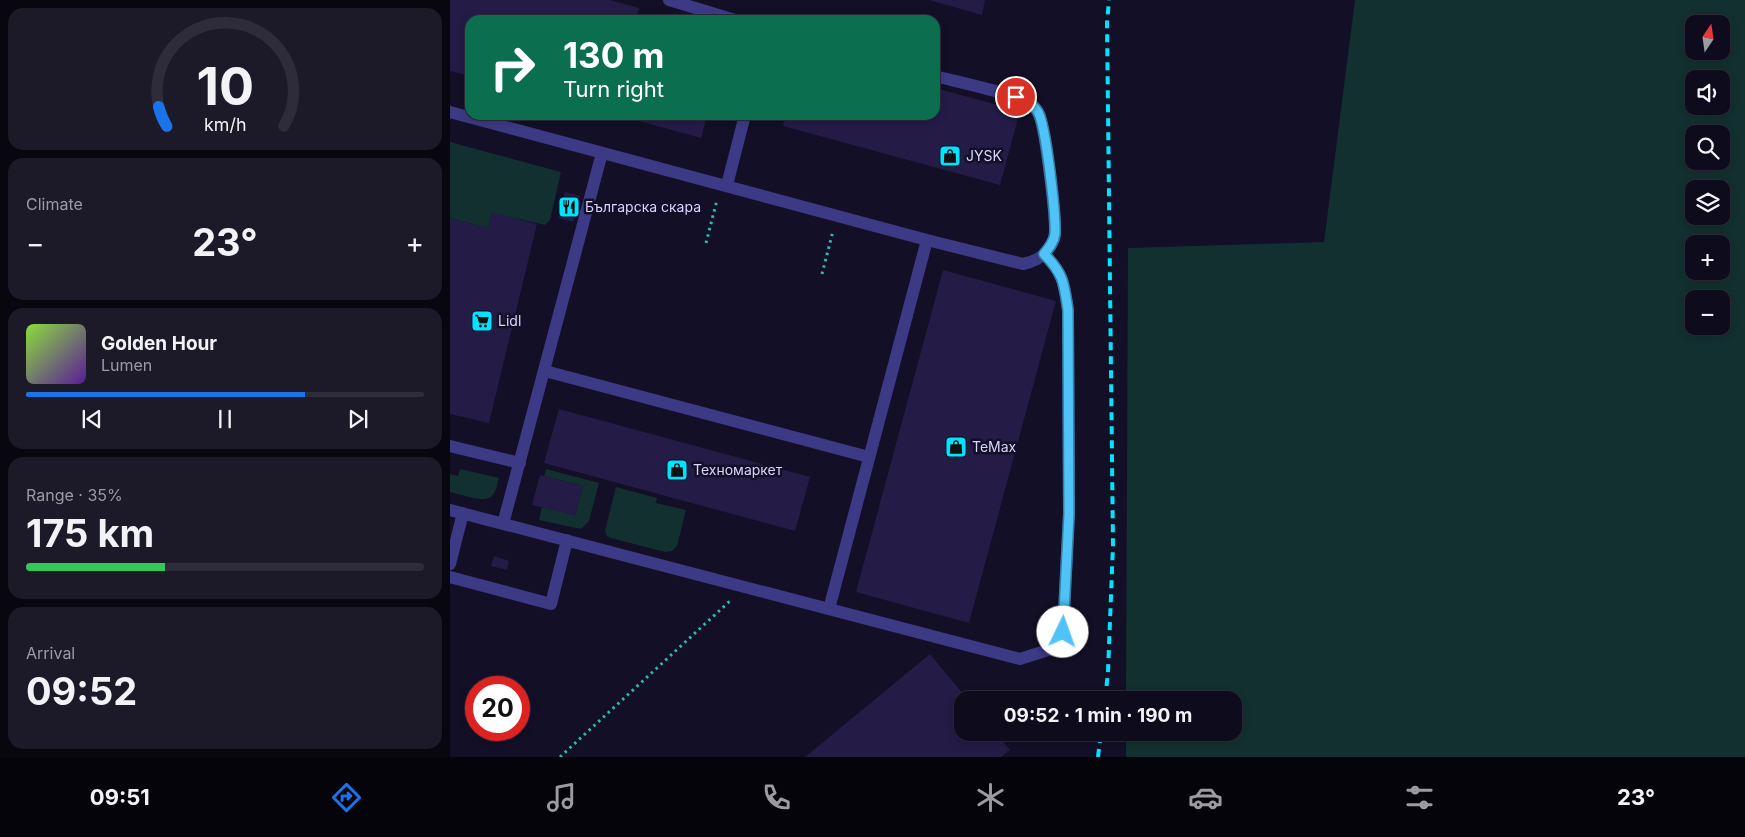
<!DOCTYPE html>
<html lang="en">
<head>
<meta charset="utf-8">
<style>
  :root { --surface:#0e0b1c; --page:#1c1929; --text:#f1f3f6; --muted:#9b9ba3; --line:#2e2b3b; --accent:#1a73e8 }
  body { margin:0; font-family:Inter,sans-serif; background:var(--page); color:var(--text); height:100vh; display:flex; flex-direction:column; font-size:19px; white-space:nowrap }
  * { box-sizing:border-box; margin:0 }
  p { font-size:16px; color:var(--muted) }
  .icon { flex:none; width:28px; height:28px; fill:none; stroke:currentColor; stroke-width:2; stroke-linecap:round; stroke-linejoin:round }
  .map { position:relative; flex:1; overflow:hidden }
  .sheet { display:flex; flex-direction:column; gap:8px; padding:8px; background:#08060f; width:450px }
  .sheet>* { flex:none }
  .hud { position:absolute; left:15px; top:15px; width:475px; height:105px; border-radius:15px; box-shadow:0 2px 8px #0003,0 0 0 1px var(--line); background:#0b6e4f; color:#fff; overflow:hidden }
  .needle { width:32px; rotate:13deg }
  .buttons { position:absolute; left:1235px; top:15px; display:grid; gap:10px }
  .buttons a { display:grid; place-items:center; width:45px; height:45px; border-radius:10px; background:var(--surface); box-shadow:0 2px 8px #0003,0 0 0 1px var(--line); font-size:25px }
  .speed { position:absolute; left:15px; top:676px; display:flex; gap:10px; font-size:25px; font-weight:700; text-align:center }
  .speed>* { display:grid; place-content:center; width:65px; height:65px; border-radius:50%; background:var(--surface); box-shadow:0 2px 8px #0003,0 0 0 1px var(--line); line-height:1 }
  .speed .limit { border:8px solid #d22; background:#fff; color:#111 }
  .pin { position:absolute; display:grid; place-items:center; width:42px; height:42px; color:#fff; margin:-21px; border:2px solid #fff; border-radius:50%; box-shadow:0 1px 5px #0007 }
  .me { position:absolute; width:55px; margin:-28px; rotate:3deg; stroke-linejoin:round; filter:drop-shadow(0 0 4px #0008) }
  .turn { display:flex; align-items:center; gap:18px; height:105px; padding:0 15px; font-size:22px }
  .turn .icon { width:65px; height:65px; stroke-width:2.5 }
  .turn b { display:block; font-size:35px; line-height:42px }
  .big { font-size:38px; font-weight:700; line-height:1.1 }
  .sheet .widget { flex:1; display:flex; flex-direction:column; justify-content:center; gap:8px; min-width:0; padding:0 18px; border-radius:15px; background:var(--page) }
  .sheet .dial { align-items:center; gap:0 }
  .dial svg { height:130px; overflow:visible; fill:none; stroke:var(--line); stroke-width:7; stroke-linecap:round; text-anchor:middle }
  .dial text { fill:var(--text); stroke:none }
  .song { display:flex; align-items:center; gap:15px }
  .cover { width:60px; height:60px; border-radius:8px; background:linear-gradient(135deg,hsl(90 70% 55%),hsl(270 70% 35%)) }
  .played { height:5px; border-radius:2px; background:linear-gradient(90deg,var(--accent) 70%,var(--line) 70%) }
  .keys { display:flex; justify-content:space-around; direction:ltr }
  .heat { display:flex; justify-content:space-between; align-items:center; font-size:28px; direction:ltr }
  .charge { height:8px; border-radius:4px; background:linear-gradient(90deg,#34c759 35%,var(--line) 0) }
  .trip { position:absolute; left:504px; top:691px; width:288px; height:50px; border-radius:15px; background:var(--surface); box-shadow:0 2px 8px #0003,0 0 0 1px var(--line); font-weight:700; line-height:50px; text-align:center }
  .tabs { display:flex; height:80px; justify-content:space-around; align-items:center; background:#06040b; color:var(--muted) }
  .tabs .icon { width:35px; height:35px }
  .tabs .active { color:var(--accent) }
  .tabs b { font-size:22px; color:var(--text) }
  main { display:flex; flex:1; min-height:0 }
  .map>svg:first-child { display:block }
  .green { fill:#12302f; fill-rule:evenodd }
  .building { fill:#241b47 }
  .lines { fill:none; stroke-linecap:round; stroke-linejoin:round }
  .path { stroke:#2fb8b0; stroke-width:3; stroke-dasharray:2.5 4; stroke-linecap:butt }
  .minor { stroke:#3d3a85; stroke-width:12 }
  .rail { stroke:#00e5ff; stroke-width:4; stroke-dasharray:8 6; stroke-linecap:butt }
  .route-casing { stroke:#337fa1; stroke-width:12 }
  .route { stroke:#4fc3f7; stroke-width:9 }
  .labels { text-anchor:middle; stroke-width:5; stroke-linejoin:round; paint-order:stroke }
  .poi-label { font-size:14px; fill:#d9d4ff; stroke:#130f26; text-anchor:start }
</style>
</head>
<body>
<main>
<section class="sheet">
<div class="widget dial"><svg viewBox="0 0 100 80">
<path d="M14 69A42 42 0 1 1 86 69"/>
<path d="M14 69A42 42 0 0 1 9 57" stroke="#1a73e8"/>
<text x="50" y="56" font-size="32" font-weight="700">10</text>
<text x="50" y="72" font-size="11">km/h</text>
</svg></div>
<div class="widget"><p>Climate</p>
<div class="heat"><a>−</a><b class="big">23°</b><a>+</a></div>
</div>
<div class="widget">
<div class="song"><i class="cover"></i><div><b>Golden Hour</b><p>Lumen</p></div></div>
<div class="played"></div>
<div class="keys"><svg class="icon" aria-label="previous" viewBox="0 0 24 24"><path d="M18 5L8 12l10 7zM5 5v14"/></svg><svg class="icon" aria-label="pause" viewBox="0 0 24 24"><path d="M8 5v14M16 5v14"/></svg><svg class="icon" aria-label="next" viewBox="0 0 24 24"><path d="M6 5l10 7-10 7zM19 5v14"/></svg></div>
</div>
<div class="widget"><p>Range · 35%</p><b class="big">175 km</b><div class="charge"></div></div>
<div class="widget"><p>Arrival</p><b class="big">09:52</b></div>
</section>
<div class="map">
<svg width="1295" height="757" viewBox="0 0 1295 757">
  <rect width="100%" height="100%" fill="#130f26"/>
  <path class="green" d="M905,0H1295V757H676V733L782,732V700H676L678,248L874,242ZM1244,24H1271V51H1244ZM1244,79H1271V106H1244ZM1244,134H1271V161H1244ZM1244,189H1271V216H1244ZM1244,244H1271V271H1244ZM1244,299H1271V326H1244Z
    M0,142L111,172L100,220L95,225L42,213L38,228L0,218Z
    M10,469L49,478C47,483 47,489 44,493C38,506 11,494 0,492V474L8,476Z
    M96,469L149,483L139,521L131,529L89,520L92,507L125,515L133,486L94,476Z
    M166,487L207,498L206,503L236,510L227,546L222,551L215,552L161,538L157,536L155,531Z"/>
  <path class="building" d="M0,0H160L189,8L185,20H20V76L0,71Z
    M479,0H535L532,15Z
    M485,88L570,111L550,185L333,126L336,115H485Z
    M167,115H257L251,138Z
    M115,192L130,196L123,222L108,218Z
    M42,212L87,224L39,423L0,414V218L38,228Z
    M493,270L606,301L519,623L406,592Z
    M109,409L360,477L345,531L94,463Z
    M90,475L133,486L125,515L82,505Z
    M44,556L59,561L57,570L41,566Z
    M480,654L518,700H512V732H545L560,750L551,757H355Z"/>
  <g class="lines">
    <path class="path" d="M256,243L267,200
      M372,274L383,231
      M110,757L281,600"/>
    <path class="minor" d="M219,0L285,20
      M0,112L477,240L379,609
      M277,185L295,115
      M477,240L573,264C588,261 598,254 604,239C608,226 595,129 589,115C588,112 585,108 583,106C572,95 503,81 485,76
      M95,371L419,457
      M0,446L70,463
      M0,510L570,659L601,649L613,632L619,514L618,310C614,284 614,274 594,254
      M53,524L152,153
      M0,564L13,513
      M0,577L101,604L117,540"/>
    <path class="rail" d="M655,700L658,672L663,545L657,23L659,0
      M648,757L651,732"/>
  </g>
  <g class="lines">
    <g class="route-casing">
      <path id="route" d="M566,97C575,101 583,103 588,112C596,125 606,216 605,234C604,242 599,248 594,254C614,274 614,284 618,310L619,514L613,632"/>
    </g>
    <use href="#route" class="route"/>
  </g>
  <defs>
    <g id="shop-square" transform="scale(1.125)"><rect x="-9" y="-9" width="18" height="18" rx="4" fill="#00e5ff" stroke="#130f26"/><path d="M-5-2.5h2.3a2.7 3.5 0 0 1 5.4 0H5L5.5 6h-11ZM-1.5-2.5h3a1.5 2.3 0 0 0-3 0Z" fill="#111"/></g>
    <g id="restaurant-square" transform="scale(1.125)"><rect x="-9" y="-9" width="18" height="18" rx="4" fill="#00e5ff" stroke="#130f26"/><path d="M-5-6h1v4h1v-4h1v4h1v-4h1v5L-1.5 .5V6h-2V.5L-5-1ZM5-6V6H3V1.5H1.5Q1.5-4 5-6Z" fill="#111"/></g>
    <g id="supermarket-square" transform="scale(1.125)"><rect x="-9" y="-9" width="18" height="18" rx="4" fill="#00e5ff" stroke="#130f26"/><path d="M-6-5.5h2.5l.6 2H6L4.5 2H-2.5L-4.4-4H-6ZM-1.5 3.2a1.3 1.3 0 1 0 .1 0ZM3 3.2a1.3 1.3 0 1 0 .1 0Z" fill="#111"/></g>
  </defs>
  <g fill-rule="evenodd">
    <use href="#shop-square" x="500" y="156"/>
    <use href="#restaurant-square" x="119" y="207"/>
    <use href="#supermarket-square" x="32" y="321"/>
    <use href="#shop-square" x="506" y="447"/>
    <use href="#shop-square" x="227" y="470"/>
  </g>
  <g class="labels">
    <g class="poi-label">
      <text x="516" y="161">JYSK</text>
      <text x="135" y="212">Българска скара</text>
      <text x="48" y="326">Lidl</text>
      <text x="522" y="452">ТеМах</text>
      <text x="243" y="475">Техномаркет</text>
    </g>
  </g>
</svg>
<div class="buttons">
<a><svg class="needle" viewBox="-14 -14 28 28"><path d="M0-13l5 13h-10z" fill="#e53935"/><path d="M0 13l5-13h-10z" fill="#9b9ba3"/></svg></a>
<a><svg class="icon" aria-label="sound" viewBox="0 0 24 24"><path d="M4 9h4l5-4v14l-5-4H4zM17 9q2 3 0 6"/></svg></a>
<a><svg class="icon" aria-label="search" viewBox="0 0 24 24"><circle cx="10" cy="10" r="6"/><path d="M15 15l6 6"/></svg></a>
<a><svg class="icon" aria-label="layers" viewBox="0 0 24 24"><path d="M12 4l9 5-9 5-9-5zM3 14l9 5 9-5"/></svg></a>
<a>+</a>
<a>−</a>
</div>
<div class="speed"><div class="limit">20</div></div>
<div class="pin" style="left:566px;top:97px;background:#d93025"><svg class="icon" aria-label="arrive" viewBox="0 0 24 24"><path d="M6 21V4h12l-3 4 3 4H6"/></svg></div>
<svg class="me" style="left:613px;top:632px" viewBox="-20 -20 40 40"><circle r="19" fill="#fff"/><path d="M0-13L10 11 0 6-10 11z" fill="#4fc3f7"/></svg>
<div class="trip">09:52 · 1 min · 190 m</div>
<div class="hud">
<div class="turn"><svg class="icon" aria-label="right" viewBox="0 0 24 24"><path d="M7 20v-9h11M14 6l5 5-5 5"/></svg><div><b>130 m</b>Turn right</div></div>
</div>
</div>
</main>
<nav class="tabs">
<b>09:51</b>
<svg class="icon active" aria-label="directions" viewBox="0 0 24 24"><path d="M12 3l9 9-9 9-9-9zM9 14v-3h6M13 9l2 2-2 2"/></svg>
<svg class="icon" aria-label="music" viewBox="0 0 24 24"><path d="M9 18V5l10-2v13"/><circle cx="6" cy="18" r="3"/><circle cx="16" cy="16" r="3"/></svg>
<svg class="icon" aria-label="phone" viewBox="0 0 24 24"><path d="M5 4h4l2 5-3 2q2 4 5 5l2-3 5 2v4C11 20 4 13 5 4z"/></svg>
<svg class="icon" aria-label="climate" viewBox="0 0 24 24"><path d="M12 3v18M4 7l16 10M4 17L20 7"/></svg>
<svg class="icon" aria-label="car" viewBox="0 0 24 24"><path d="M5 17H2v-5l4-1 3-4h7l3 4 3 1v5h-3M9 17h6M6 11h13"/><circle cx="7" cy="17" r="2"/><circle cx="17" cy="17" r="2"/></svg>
<svg class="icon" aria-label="filters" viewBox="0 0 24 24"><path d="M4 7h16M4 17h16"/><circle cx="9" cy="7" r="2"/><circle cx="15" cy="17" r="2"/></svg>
<b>23°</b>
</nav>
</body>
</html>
